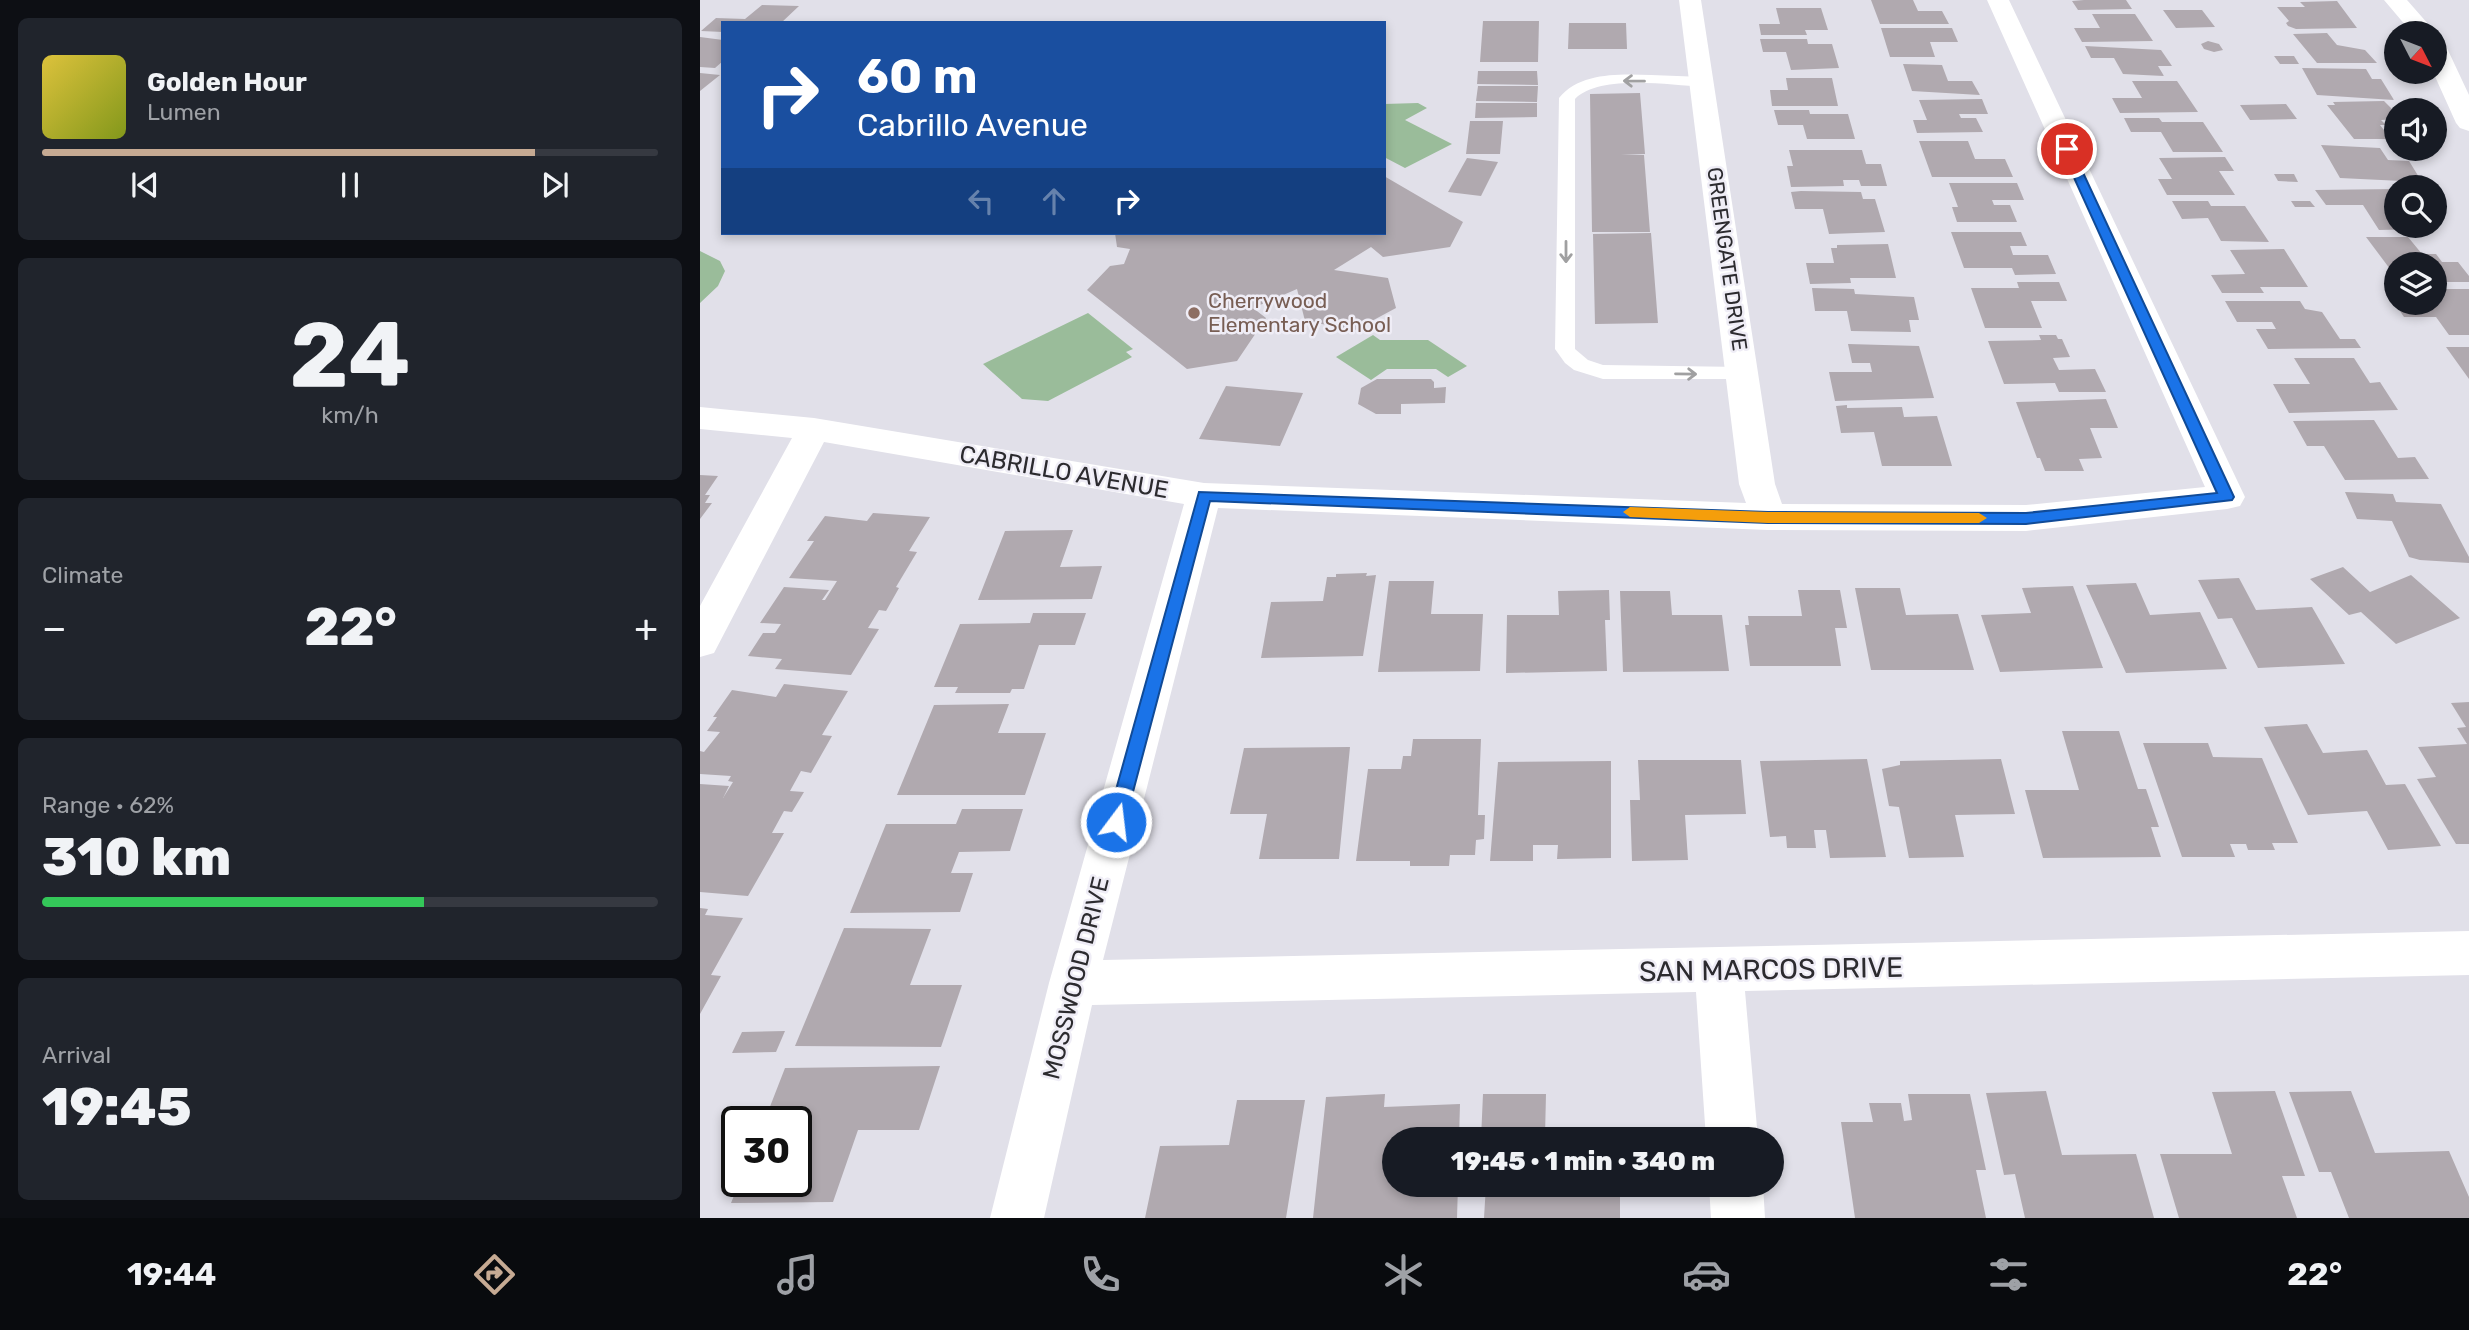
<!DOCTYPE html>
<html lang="en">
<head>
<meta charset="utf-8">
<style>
  :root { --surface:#171b24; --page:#20242c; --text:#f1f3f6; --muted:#9ea1a6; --line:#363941; --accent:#c6aa93 }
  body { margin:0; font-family:Rubik,sans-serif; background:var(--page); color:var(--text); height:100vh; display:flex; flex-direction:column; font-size:26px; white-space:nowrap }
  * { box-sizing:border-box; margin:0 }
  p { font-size:23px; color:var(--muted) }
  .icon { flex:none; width:38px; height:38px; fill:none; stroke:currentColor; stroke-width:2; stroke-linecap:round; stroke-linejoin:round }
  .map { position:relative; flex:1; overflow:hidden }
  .details { display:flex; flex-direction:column; gap:18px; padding:18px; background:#0d0f14; width:700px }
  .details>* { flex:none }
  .top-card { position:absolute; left:21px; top:21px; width:665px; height:214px; border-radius:0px; box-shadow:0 4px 10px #0003; background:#1a4fa0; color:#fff; overflow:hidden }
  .needle { width:46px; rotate:132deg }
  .buttons { position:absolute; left:1684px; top:21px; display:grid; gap:14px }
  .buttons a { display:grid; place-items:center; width:63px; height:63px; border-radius:50%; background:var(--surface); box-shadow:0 4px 10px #0003; font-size:35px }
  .speed { position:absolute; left:21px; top:1106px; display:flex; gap:14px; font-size:35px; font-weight:700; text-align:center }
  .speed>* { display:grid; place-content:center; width:91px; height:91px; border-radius:50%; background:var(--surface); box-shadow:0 4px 10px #0003; line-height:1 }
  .speed .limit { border:4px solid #111; border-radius:10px; background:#fff; color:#111 }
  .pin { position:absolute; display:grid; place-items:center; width:60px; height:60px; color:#fff; margin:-30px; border:4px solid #fff; border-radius:50%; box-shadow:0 2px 7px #0007 }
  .me { position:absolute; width:77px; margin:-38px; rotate:15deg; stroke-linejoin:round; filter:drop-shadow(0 0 5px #0008) }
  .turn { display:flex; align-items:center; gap:24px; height:147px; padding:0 21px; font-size:32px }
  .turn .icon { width:91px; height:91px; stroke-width:2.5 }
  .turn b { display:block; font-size:49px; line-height:60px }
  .lanes { display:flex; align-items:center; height:66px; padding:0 21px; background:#0003; justify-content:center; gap:35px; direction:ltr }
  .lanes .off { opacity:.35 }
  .big { font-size:52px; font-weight:800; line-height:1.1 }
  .details .card { flex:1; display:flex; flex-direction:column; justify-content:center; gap:10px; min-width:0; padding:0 24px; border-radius:10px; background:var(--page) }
  .details .dial { align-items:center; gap:0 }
  .dial b { font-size:91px; line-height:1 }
  .song { display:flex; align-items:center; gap:21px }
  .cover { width:84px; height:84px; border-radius:10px; background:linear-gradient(135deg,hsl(50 70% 55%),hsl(70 70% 35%)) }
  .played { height:7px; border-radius:4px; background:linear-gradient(90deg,var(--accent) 80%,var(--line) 80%) }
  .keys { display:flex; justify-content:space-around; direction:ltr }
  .heat { display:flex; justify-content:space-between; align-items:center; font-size:38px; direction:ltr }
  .charge { height:10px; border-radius:5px; background:linear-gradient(90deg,#34c759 62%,var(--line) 0) }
  .trip { position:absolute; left:682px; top:1127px; width:402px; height:70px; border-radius:35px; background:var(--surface); box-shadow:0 4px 10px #0003; font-weight:800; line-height:70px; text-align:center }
  .menu { display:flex; height:112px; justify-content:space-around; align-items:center; background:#090b0e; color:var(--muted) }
  .menu .icon { width:49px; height:49px }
  .menu .active { color:var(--accent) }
  .menu b { font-size:32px; color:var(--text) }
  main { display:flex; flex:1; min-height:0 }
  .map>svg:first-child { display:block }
  .green { fill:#9abc9a }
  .building { fill:#b0a9af }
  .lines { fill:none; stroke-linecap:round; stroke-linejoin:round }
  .lane { fill:#fff; fill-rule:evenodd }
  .street { fill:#fff; fill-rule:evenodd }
  .oneway { stroke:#a0a0a1 }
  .route { fill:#1a73e8; stroke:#114b97; stroke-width:2 }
  .slow { fill:#f59e0b }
  .education-dot { fill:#8d6e63; stroke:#efedf6; stroke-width:2.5 }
  .labels { text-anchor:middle; stroke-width:5; stroke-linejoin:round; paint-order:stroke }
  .far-street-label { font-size:21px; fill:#2c2b2f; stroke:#efedf6 }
  .far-education-label { font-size:21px; fill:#785e54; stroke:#efedf6; text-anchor:start }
  .street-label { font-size:24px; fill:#2c2b2f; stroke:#efedf6 }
  .near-street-label { font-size:28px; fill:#2c2b2f; stroke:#efedf6 }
</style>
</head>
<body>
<main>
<section class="details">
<div class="card">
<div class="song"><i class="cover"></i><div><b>Golden Hour</b><p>Lumen</p></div></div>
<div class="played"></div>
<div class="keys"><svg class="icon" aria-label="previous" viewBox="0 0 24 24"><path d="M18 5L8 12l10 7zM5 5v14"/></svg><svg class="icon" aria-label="pause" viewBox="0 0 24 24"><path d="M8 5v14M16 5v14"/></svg><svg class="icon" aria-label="next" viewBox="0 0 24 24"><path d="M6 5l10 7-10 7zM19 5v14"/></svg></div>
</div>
<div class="card dial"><b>24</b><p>km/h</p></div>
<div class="card"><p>Climate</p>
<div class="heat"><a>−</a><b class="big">22°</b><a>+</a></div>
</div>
<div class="card"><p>Range · 62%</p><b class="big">310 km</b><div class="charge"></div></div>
<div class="card"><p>Arrival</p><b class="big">19:45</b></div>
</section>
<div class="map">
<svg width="1769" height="1218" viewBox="0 0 1769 1218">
  <rect width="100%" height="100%" fill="#e1e0e9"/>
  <path class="green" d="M718,103L727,108L705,120L752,144L705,168L684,157V104Z
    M0,251L20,261L25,271L18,286L0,303Z
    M388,313L433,349L426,352L432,357L348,401L322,399L283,364Z
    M673,335L680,340H728L767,366L748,377L736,369H687L671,380L636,357Z"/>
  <path class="building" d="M1171,0H1213L1218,11H1242L1249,24H1180Z
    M1384,0H1426L1432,9L1378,10L1372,1Z
    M1637,1L1657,28L1596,29L1588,26L1586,23L1589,21L1577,7H1605L1600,2Z
    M62,5L99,6L81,23H23V32L1,31L16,18L45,19Z
    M1076,8H1121L1128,30H1105L1107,35H1061L1059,24H1080Z
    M1463,10H1502L1515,27L1476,28Z
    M1392,14H1435L1453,41L1382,42L1374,28H1400Z
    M783,21H839L838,62H780Z
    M869,23H926L927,49H868Z
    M1181,28H1252L1258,42H1230L1235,57H1190Z
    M1627,33L1637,45L1665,50L1677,63H1617L1593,34Z
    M0,37L23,40V61L15,68L0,67Z
    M1060,39H1107L1108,44H1132L1139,68L1091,70L1086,52H1063Z
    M1508,41L1519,44L1523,50L1514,52L1504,49L1501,44Z
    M1385,46L1461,50L1472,66H1458L1464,76L1423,74L1414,58H1391Z
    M1574,56H1594L1599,64H1580Z
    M1203,64L1242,65L1248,81H1272L1280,95L1212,91Z
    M1602,68L1666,69L1672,79H1681L1694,100L1617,95Z
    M778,71H837L838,85L777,84Z
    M0,73L20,75L0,91Z
    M1086,78H1132L1138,106H1072L1070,90H1088Z
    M1432,81H1477L1498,112L1420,113L1412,98H1442Z
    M778,86H838L837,102L776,101Z
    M940,93L945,154L921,155H944L950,232H892L890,94Z
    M1282,99L1288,114H1259L1261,118H1276L1283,132L1217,133L1213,120H1227L1219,100Z
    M1684,101L1696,113V119L1681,120L1686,125H1680L1691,139H1654L1627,105H1635L1633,102Z
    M776,103H837V117L775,118Z
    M1586,104L1597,119L1550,120L1540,105Z
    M1074,110H1109L1110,114H1148L1155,139H1107L1103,125H1078Z
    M1424,118H1459L1462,122H1503L1523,152H1473L1461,132H1431Z
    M770,121H803L800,154H766Z
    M1219,141H1268L1275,159H1305L1313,177H1232Z
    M1621,145L1680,148L1688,160L1709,161L1722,182L1640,178Z
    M1089,150H1162L1166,164H1181L1187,186H1161L1159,180H1143L1144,186L1091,187L1087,166H1093Z
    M1525,157L1534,171H1519L1535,195H1467L1458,179H1472L1459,158Z
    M767,158L798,162L781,196L748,192Z
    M1574,174H1594L1598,182L1578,181Z
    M684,176L763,222L750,247L683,257L671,247L634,270L688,278L696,308L655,330L605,321L597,289L553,308L566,318L537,361L487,369L387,290L410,266L424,264L430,249L417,247L415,233H684Z
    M1249,183H1317L1324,200H1292L1294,205H1310L1317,222H1257L1252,207H1258Z
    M1696,189V226H1718L1721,229L1679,230L1663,205H1626L1615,190Z
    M1101,191L1161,192L1163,199H1175L1185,232L1129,234L1123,209H1095L1091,192Z
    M1472,201H1508L1511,206H1545L1569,242L1521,241L1508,218L1482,219Z
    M1591,201H1610L1615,207H1595Z
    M1251,232H1321L1327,246H1310L1313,255H1348L1356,274L1315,275L1312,268H1264Z
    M951,233L958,323L895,324L893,234Z
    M1666,237H1708L1722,254H1736L1742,262H1758L1769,276V282H1734V264H1696V277Z
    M1188,244L1196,278H1150L1151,283L1110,284L1106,263H1134L1131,248H1137V245Z
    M1584,249L1608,287H1560L1564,293H1522L1511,275L1545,274L1530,250Z
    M1317,282H1359L1367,301H1331L1342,328H1285L1271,288H1319Z
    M1112,288L1154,289L1155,294L1214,297L1219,320H1209L1211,332L1151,331L1147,311H1115Z
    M1685,289H1696V303H1734V289H1769V335H1749L1736,317H1704Z
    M1525,301H1600L1605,309L1622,312L1640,339H1655L1661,348L1568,349L1556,329H1576L1572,322H1537Z
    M1339,335H1356L1358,339H1362L1370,357L1353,358L1359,370L1395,369L1406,392H1359L1355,383L1304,384L1288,341L1341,340Z
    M1148,344L1219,346L1234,398L1135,401L1129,372H1172L1170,363H1152Z
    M1746,347H1769V379Z
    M1594,358H1654L1670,383L1680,382L1698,410L1589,413L1573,384H1610Z
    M677,379H731L734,382V388L746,387L745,403L701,404V414H676L658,404L661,388Z
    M526,386L603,393L580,446L499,439Z
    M1406,399L1418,428H1390L1402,458L1379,459L1384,471H1345L1340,458H1337L1316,402Z
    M1147,405V408L1202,407L1204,417L1237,416L1252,466H1182L1174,432L1141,433L1136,406Z
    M1674,420L1698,458L1715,457L1729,479L1645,480L1624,446H1607L1593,421Z
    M0,475L18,476L5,495H10L5,503H12L0,519Z
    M1645,492L1693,494L1696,502L1741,504L1769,557V563L1720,560L1709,557L1692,521L1657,519Z
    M173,513L230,517L209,551L217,552L196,587L199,588L186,611L179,610L168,628L179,629L151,675L75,669L82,659L48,656L63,633H75L81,624L60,623L84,587L129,590L122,600H125L137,581L89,578L114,541H107L125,516L167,521Z
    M373,530L360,567L402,566L392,599L278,600L305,531Z
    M1643,567L1670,592L1711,575L1760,618L1696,644L1661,612L1649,615L1610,579Z
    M667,573L666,576L676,575L663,656L561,658L571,602L623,601L627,577H636V574Z
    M1539,578L1556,610L1612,607L1645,664L1558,668L1532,618L1518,619L1498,580Z
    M689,581H734L731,614H783L780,671L678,672Z
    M1436,583L1450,615L1500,612L1527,669L1426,673L1386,585Z
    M1373,586L1403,668L1300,672L1281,615L1331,613L1322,588Z
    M1155,588H1200L1206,615L1258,614L1274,670H1171Z
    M909,590L910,620H905L907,671L806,673L807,615H859L858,591Z
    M1098,590H1140L1147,628H1135L1141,666H1050L1045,625H1049L1048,616H1102Z
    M920,591H970L972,615H1022L1029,671L923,672Z
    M333,613H386L375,645H339L324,689H312L310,693H255L258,687H234L260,624L330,623Z
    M84,684L148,691L122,735L132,736L111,773L101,771L90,791L104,792L92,812L84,811L72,833H84L48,896L0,892V784L29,786L23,798L33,782L28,781L31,776L0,774V751L4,752L20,732L7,731L17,717H13L32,690L76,697Z
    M1769,702V844H1756L1717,779L1736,777L1718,747L1767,744L1757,728L1766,727L1751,703Z
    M309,704L298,733H346L325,795H197L234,705Z
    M1607,724L1623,753L1667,750L1686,785L1705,784L1741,846L1688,850L1667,811L1608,815L1564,727Z
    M1362,731H1419L1438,789H1446L1459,827H1451L1461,857L1343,858L1325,790H1379Z
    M713,739H781L778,815H785L784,839L776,840L775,855H750L749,866H710V861H656L668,769H701L703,756H711Z
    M1443,743H1508L1513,757L1562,758L1598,843H1572L1575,850H1548L1546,844H1530L1535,857H1482Z
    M650,747L639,859H559L567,814H530L544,748Z
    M1167,759L1186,857L1130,858L1126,830H1114L1116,848H1087L1086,836L1070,837L1060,761Z
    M1301,759L1315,814L1255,815L1264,857L1209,858L1199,807L1189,806L1182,769L1200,765V761Z
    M938,760H1041L1046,814L985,815L988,860L932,861L930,800H940Z
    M911,761V858L857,859L858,845H833V861H790L798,762Z
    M262,809H323L310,851L259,852L251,873H273L260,912L150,913L186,824H256Z
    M0,908L8,909L5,915L43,918L11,975L21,976L0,1014Z
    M144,928L231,929L210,985H262L241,1047L95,1046Z
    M85,1031L76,1052L32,1053L42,1032Z
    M240,1066L219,1130H158L133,1202L31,1203L40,1181H96V1122H64L85,1068Z
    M1346,1091L1362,1155L1436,1154L1454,1218H1325L1315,1174L1304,1175L1286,1093Z
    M1575,1091L1605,1176H1582L1597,1218H1479L1460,1154H1532L1512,1092Z
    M1651,1091L1675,1153L1749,1151L1769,1197V1218H1649L1631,1172H1619L1589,1092Z
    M685,1094L684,1107L760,1104L759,1139H695V1185H758L757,1218H613L626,1097Z
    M783,1094H846L845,1136L919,1135V1139H781Z
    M1208,1094H1270L1286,1170H1276L1286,1218H1155L1141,1122H1173L1169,1103H1201L1204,1121L1212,1120Z
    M537,1100H605L586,1218H445L460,1146L529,1145Z
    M786,1185H920V1218H784Z"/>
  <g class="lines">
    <path class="lane" d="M951,75L1003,77L1011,82L1003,87C969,85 900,74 875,99V349L888,360L903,365L1042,367L1049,369L1052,374L1049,379H903L874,370L865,363L855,349L859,98C880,72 920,74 951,75Z"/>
    <path class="street" d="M979,0H1001L1075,484L1082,504L1326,505L1505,487L1287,0H1309L1545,497L1540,506L1527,509L1326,531L1068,530L518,508L403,960L1769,931V975L1045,991L1058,1139H1006L996,992L392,1005L344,1218H290L349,983L484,504L124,442L14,653L0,657V606L92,438L0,429V407L114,418L504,483L1046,503L1039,484Z
      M1684,0H1707L1736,33L1734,35L1712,33Z
      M1734,39L1742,41L1746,46L1769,95V131L1760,128L1756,123L1733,72Z
      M1009,1185H1063L1065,1218H1011Z"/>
  </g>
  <defs><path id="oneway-shaft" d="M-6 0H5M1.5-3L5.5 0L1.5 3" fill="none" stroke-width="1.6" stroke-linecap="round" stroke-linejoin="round" transform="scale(1.75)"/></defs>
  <g class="oneway">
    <use href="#oneway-shaft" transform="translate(934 81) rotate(-179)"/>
    <use href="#oneway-shaft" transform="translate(866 252) rotate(90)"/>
    <use href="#oneway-shaft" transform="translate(986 374) rotate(1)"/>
  </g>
  <path class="route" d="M1367,146L1372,149L1534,497L1532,500L1326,524L1068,523L510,501L425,822L423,828L416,830L410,828L407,822L499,492L1068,512L1326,513L1517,493L1361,149Z"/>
  <path class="slow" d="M930,507L1068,512L1279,513L1287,518L1279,523H1068L930,517L923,512Z"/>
  <circle class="education-dot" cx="494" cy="313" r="7"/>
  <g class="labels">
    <g class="far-street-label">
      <text transform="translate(1027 259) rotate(82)" y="7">GREENGATE DRIVE</text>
    </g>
    <g class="far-education-label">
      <text x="508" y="308">Cherrywood<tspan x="508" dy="24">Elementary School</tspan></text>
    </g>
    <g class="street-label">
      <text transform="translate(364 472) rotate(10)" y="8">CABRILLO AVENUE</text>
      <text transform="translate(376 978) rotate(-76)" y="8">MOSSWOOD DRIVE</text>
    </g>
    <g class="near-street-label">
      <text transform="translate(1071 969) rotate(-1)" y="10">SAN MARCOS DRIVE</text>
    </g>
  </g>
</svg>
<div class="buttons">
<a><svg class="needle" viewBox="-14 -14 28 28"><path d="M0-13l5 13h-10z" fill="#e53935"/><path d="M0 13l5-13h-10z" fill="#9ea1a6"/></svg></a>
<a><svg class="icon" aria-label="sound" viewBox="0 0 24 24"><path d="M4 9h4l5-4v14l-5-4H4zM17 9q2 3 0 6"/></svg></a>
<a><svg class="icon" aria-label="search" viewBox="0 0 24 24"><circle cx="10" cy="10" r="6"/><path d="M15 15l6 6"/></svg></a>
<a><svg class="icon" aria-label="layers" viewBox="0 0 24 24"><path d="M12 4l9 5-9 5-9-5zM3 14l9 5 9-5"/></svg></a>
</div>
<div class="speed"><div class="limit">30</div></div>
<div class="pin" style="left:1367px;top:149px;background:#d93025"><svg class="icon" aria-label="arrive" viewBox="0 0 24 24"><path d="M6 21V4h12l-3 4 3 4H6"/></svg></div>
<svg class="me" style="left:416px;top:822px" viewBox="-20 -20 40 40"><circle r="17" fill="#1a73e8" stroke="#fff" stroke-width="3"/><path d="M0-11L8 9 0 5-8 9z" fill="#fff"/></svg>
<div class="trip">19:45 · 1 min · 340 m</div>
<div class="top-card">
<div class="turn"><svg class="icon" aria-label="right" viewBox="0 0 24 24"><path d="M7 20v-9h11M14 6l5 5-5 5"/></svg><div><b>60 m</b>Cabrillo Avenue</div></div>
<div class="lanes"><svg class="icon off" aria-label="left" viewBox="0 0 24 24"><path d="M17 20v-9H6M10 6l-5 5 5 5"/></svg><svg class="icon off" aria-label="ahead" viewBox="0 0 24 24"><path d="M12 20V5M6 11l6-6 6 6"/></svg><svg class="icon" aria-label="right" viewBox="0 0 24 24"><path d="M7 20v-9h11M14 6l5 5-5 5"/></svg></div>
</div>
</div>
</main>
<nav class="menu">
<b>19:44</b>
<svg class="icon active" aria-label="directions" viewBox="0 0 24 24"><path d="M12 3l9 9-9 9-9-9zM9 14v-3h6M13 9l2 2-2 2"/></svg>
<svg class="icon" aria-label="music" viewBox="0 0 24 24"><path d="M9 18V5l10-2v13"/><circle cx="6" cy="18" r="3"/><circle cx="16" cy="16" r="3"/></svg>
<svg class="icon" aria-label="phone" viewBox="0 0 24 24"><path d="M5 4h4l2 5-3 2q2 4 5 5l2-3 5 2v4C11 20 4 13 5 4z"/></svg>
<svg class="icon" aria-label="climate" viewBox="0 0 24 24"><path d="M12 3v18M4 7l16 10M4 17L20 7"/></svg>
<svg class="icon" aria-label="car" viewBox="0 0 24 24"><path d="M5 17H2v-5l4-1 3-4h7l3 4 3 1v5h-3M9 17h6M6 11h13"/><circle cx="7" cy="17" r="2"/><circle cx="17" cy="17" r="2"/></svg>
<svg class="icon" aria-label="filters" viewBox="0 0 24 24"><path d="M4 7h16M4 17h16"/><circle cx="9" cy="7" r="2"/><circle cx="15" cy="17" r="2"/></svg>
<b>22°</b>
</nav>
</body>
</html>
